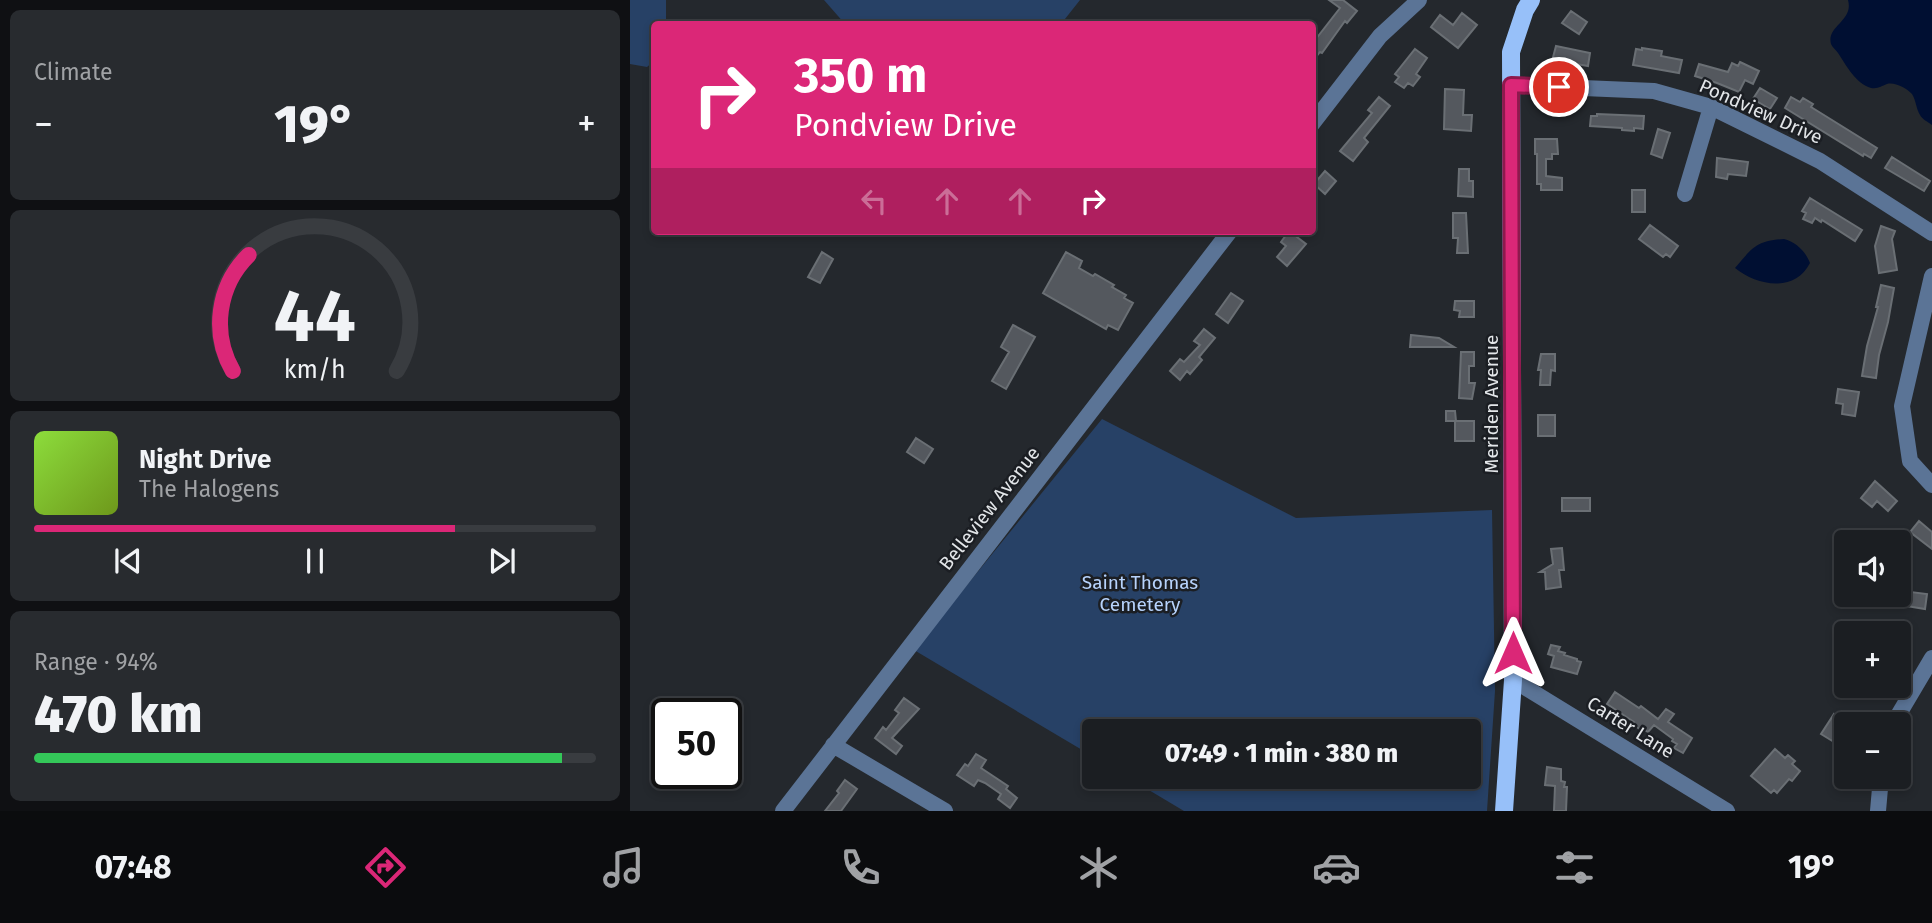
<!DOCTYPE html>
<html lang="en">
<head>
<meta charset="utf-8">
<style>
  :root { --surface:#1b1e22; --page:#282b2f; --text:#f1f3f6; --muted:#a0a2a5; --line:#393c40; --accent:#db2777 }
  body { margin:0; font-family:"Fira Sans",sans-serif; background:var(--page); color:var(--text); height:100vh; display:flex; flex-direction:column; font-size:26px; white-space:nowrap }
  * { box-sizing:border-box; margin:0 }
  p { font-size:23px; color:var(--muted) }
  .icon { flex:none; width:38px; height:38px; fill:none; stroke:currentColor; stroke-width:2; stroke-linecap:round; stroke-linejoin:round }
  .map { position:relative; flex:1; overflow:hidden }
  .details { display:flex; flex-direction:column; gap:10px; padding:10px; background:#0f1013; width:630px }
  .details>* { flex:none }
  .top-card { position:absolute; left:21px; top:21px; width:665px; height:214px; border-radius:7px; box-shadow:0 4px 10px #0003,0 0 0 2px var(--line); background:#db2777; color:#fff; overflow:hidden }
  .fabs { position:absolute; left:1204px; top:530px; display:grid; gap:14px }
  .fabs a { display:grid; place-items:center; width:77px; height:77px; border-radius:7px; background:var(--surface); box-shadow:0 4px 10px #0003,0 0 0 2px var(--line); font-size:35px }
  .speed { position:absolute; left:21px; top:698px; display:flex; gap:14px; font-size:35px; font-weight:700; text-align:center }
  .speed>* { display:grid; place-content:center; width:91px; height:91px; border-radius:50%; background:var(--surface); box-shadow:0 4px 10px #0003,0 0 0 2px var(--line); line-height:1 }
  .speed .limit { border:4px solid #111; border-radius:10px; background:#fff; color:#111 }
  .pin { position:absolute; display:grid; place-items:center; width:60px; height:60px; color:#fff; margin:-30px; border:4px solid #fff; border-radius:50%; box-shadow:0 2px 7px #0007 }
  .me { position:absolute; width:77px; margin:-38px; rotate:0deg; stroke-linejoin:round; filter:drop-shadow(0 0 5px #0008) }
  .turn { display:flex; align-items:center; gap:24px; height:147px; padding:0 28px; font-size:32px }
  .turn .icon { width:91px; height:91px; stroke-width:2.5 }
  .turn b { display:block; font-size:49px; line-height:60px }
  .lanes { display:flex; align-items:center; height:66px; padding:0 28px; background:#0003; justify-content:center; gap:35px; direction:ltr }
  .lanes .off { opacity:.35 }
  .big { font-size:52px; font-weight:800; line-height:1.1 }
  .details .tile { flex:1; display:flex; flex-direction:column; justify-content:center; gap:10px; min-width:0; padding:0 24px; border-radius:10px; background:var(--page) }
  .details .dial { align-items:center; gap:0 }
  .dial svg { height:182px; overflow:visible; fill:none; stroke:var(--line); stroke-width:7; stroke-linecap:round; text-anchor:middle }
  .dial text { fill:var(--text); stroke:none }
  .song { display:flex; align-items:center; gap:21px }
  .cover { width:84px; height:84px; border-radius:10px; background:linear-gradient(135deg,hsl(90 70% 55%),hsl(80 70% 35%)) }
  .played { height:7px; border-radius:4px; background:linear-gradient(90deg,var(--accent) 75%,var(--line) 75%) }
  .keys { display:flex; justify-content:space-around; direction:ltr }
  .heat { display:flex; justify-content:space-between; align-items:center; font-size:38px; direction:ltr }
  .charge { height:10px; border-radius:5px; background:linear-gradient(90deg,#34c759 94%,var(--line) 0) }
  .trip { position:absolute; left:452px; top:719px; width:399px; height:70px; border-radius:7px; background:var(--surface); box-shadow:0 4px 10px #0003,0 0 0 2px var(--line); font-weight:800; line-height:70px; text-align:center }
  .tabs { display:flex; height:112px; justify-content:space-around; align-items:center; background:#0b0c0e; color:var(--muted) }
  .tabs .icon { width:49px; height:49px }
  .tabs .selected { color:var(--accent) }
  .tabs b { font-size:32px; color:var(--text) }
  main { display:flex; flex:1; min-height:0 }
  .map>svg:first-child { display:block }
  .green { fill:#274166 }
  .water { fill:#000f32 }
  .building { fill:#54585e; stroke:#6a6f74; stroke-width:2 }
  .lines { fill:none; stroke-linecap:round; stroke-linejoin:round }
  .minor { stroke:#5b7496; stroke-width:16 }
  .major { stroke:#97c0f9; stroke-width:18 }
  .route-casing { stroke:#8e194d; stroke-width:18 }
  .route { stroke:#db2777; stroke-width:12 }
  .labels { text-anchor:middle; stroke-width:5; stroke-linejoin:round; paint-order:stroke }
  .street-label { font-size:19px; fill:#e3e6e9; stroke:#1b1e23 }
  .park-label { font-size:19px; fill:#b7d3fc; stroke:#1b1e23 }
</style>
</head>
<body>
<main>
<section class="details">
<div class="tile"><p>Climate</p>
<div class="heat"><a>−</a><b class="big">19°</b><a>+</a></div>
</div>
<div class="tile dial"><svg viewBox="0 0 100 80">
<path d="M14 69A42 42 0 1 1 86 69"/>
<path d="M14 69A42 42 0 0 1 21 18" stroke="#db2777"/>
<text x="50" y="56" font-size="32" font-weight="700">44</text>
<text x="50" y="72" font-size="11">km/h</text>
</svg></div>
<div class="tile">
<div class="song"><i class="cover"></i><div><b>Night Drive</b><p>The Halogens</p></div></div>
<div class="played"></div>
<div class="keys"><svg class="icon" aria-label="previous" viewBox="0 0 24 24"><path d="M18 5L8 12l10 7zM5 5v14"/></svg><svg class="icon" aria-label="pause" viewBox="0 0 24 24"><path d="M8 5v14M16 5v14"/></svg><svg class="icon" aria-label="next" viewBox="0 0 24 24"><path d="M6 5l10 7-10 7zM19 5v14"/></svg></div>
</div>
<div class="tile"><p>Range · 94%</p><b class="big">470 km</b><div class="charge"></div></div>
</section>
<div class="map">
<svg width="1302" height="811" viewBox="0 0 1302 811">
  <rect width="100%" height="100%" fill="#24282d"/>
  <path class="green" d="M0,0H36V24H24V61L17,67L0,64Z
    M194,0H450L431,24H215Z
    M472,419L666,518L862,510L865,691L857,811H554L497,777H838V732H464V757L284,650Z"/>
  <path class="water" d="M1218,0H1302V125C1298,122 1292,119 1290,115C1286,109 1286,100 1282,94C1276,88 1265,82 1257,84C1251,86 1249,89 1241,88C1226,84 1216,65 1208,53C1206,50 1202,47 1201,44C1196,26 1224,21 1218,0Z
    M1154,239C1166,242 1176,252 1180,263C1165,293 1127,286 1105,268C1123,247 1126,241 1154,239Z"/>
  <path class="building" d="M699,0H713L727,11L717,23L715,21L692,53L690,52L682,62V44L710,8Z
    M941,11L957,22L949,34L932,23Z
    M832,13L847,25L828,48L801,27L810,15L823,25Z
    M926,46L960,53L958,66L935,62L934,68L921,65Z
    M1012,48L1032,51L1031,56L1052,60L1049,73L1003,65L1006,49L1012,50Z
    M785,49L797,58L786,74L790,77L783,86L778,83L774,88L765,82L769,77L765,74Z
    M1110,62L1129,71L1123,84L1115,80L1109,92L1087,83L1065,76L1069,64L1098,72L1102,63L1108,66Z
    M1130,88L1147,98L1140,109L1123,99Z
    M815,89L834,90L833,115H842L841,131L814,129Z
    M749,97L760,106L734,138L738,142L723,161L710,151L742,113L738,110Z
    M1161,97L1170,102L1173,98L1183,104L1181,107L1247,148L1241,158L1234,154L1233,156L1155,108Z
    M967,114L1014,116L1013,129L1004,128V131L992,130V128L960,126L961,116H967Z
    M1028,129L1040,133L1032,158L1021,154Z
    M905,139H927L928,154H922V159H916V176L932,178V190H911V184H907V154H905Z
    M1262,157L1300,181L1294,191L1255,168Z
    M1087,158L1118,162L1116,176L1098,174L1097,179L1086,177Z
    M829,169H839V181H843V197L828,196Z
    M695,171L706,181L695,194L684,184Z
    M1002,190H1015V212H1002Z
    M1180,198L1232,230L1225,241L1192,220L1191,222L1185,218L1182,223L1173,219L1176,213L1172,211Z
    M823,213H836L838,253H827L828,238H823Z
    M1020,225L1048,246L1040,257L1036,254L1033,257L1009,239Z
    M1251,226L1265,231L1262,239L1267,270L1249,273L1245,246Z
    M659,231H672L667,237L676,244L657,266L647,257L656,246L651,242Z
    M192,252L203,259L190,283L178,277Z
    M436,252L452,261L449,268L463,276L465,274L484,285L482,287L496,295L494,298L503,303L488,330L478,325L476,329L413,293Z
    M1251,285L1264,288L1258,322L1249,355L1246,378L1232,376L1237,346L1248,307H1246Z
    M601,293L613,301L598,323L586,314Z
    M825,301H844V317H829L830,311L824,310Z
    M383,325L405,337L376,389L362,381L379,352L371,347Z
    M574,329L585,338L569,357L572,360L560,374L557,371L550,380L540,371L550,359L554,362L570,345L564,341Z
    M781,335L809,338L824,347H780Z
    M831,352H844V366H839V383H845L842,399L829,398Z
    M911,354H925V371L921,370L920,385H910L911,370H908Z
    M1208,389L1229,392L1225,416L1212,414L1213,404L1206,403Z
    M816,411H825L826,421H844V441H825V421H816Z
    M908,415H925V436H908Z
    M286,438L303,449L294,463L277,452Z
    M1245,481L1267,501L1258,511L1247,501L1242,507L1231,498Z
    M932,498H960V511H932Z
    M1289,521L1302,532V549L1280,532Z
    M932,548L934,570H929L931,587L916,589L915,572H910L923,564L921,549Z
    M1272,586L1281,587L1280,592L1297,594L1295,609L1270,605Z
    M921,645L930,647L928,651L935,653L934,655L947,659V661L951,662L947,674L921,667L924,656L918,654Z
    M985,692L1009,708L1011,706L1028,719L1036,709L1044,714L1038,722L1062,738L1053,753L1044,748L1047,744L1042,741L1043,739L1024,725L1018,732L1013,729L1012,731L1003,724L1004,722L977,704Z
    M274,698L289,709L262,738L272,746L266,754L245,738L253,727L256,730L269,713L265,710Z
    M1204,714L1217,723L1204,742L1191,734Z
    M1145,749L1155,758L1158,755L1165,761L1162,764L1170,771L1162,781L1159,779L1147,793L1144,790L1141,793L1121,776Z
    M346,754L356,760L351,768L378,786L376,789L387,798L380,808L368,799L371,794L355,783L348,780L344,786L327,775L335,764L338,766Z
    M917,767L931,769V781L935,782L934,787H937L936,811H924L925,786L915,785Z
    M215,780L227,789L211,811H195L209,793L207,791Z"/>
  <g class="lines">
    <path class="minor" d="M881,85L1024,91L1081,107L1190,161L1302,233
      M682,124L750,36L789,0
      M1055,194L1081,107
      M1302,276L1272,406L1280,461L1302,485
      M883,680L1097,811
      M1263,724L1302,658
      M203,745L315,811
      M153,811L600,231
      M1248,811L1251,777"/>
    <path class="major" d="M874,811L883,680L881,52L895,10L901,0"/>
  </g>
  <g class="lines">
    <g class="route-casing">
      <path id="route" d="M883,653L881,85L929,87"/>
    </g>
    <use href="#route" class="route"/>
  </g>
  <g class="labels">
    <g class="street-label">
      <text transform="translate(1131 111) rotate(24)" y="7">Pondview Drive</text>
      <text transform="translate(861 404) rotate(-90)" y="7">Meriden Avenue</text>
      <text transform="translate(359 508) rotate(-52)" y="7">Belleview Avenue</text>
      <text transform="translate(1001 727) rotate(32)" y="7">Carter Lane</text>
    </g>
    <g class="park-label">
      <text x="510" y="589">Saint Thomas<tspan x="510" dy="22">Cemetery</tspan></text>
    </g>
  </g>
</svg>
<div class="fabs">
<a><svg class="icon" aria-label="sound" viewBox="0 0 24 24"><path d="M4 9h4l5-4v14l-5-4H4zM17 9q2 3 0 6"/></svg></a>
<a>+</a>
<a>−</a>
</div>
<div class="speed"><div class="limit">50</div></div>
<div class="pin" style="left:929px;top:87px;background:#d93025"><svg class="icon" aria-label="arrive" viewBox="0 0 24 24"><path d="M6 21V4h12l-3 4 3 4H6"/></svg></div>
<svg class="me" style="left:883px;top:653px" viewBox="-20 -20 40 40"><path d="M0-17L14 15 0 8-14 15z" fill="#db2777" stroke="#fff" stroke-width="4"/></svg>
<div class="trip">07:49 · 1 min · 380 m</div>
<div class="top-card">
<div class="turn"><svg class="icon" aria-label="right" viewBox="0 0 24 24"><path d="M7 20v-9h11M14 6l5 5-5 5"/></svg><div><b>350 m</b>Pondview Drive</div></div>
<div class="lanes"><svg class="icon off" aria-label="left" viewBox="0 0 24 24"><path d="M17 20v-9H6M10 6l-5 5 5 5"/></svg><svg class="icon off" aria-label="ahead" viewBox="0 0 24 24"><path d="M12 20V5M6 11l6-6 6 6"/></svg><svg class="icon off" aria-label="ahead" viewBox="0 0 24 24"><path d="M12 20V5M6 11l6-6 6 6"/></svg><svg class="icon" aria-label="right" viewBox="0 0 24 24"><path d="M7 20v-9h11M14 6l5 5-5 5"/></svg></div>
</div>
</div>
</main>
<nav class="tabs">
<b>07:48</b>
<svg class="icon selected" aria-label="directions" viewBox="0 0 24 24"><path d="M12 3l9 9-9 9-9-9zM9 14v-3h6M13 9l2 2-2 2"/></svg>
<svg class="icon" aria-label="music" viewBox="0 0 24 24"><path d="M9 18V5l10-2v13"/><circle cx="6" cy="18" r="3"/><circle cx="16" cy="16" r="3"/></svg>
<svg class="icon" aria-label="phone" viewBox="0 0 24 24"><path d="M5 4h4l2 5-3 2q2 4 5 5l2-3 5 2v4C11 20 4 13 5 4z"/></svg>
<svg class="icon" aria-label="climate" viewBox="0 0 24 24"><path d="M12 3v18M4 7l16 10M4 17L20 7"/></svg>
<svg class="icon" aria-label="car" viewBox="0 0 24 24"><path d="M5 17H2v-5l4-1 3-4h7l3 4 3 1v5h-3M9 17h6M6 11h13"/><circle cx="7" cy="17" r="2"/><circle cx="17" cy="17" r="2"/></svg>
<svg class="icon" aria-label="filters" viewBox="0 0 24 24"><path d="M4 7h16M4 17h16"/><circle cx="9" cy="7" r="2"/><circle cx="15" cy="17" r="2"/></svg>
<b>19°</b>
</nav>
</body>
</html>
